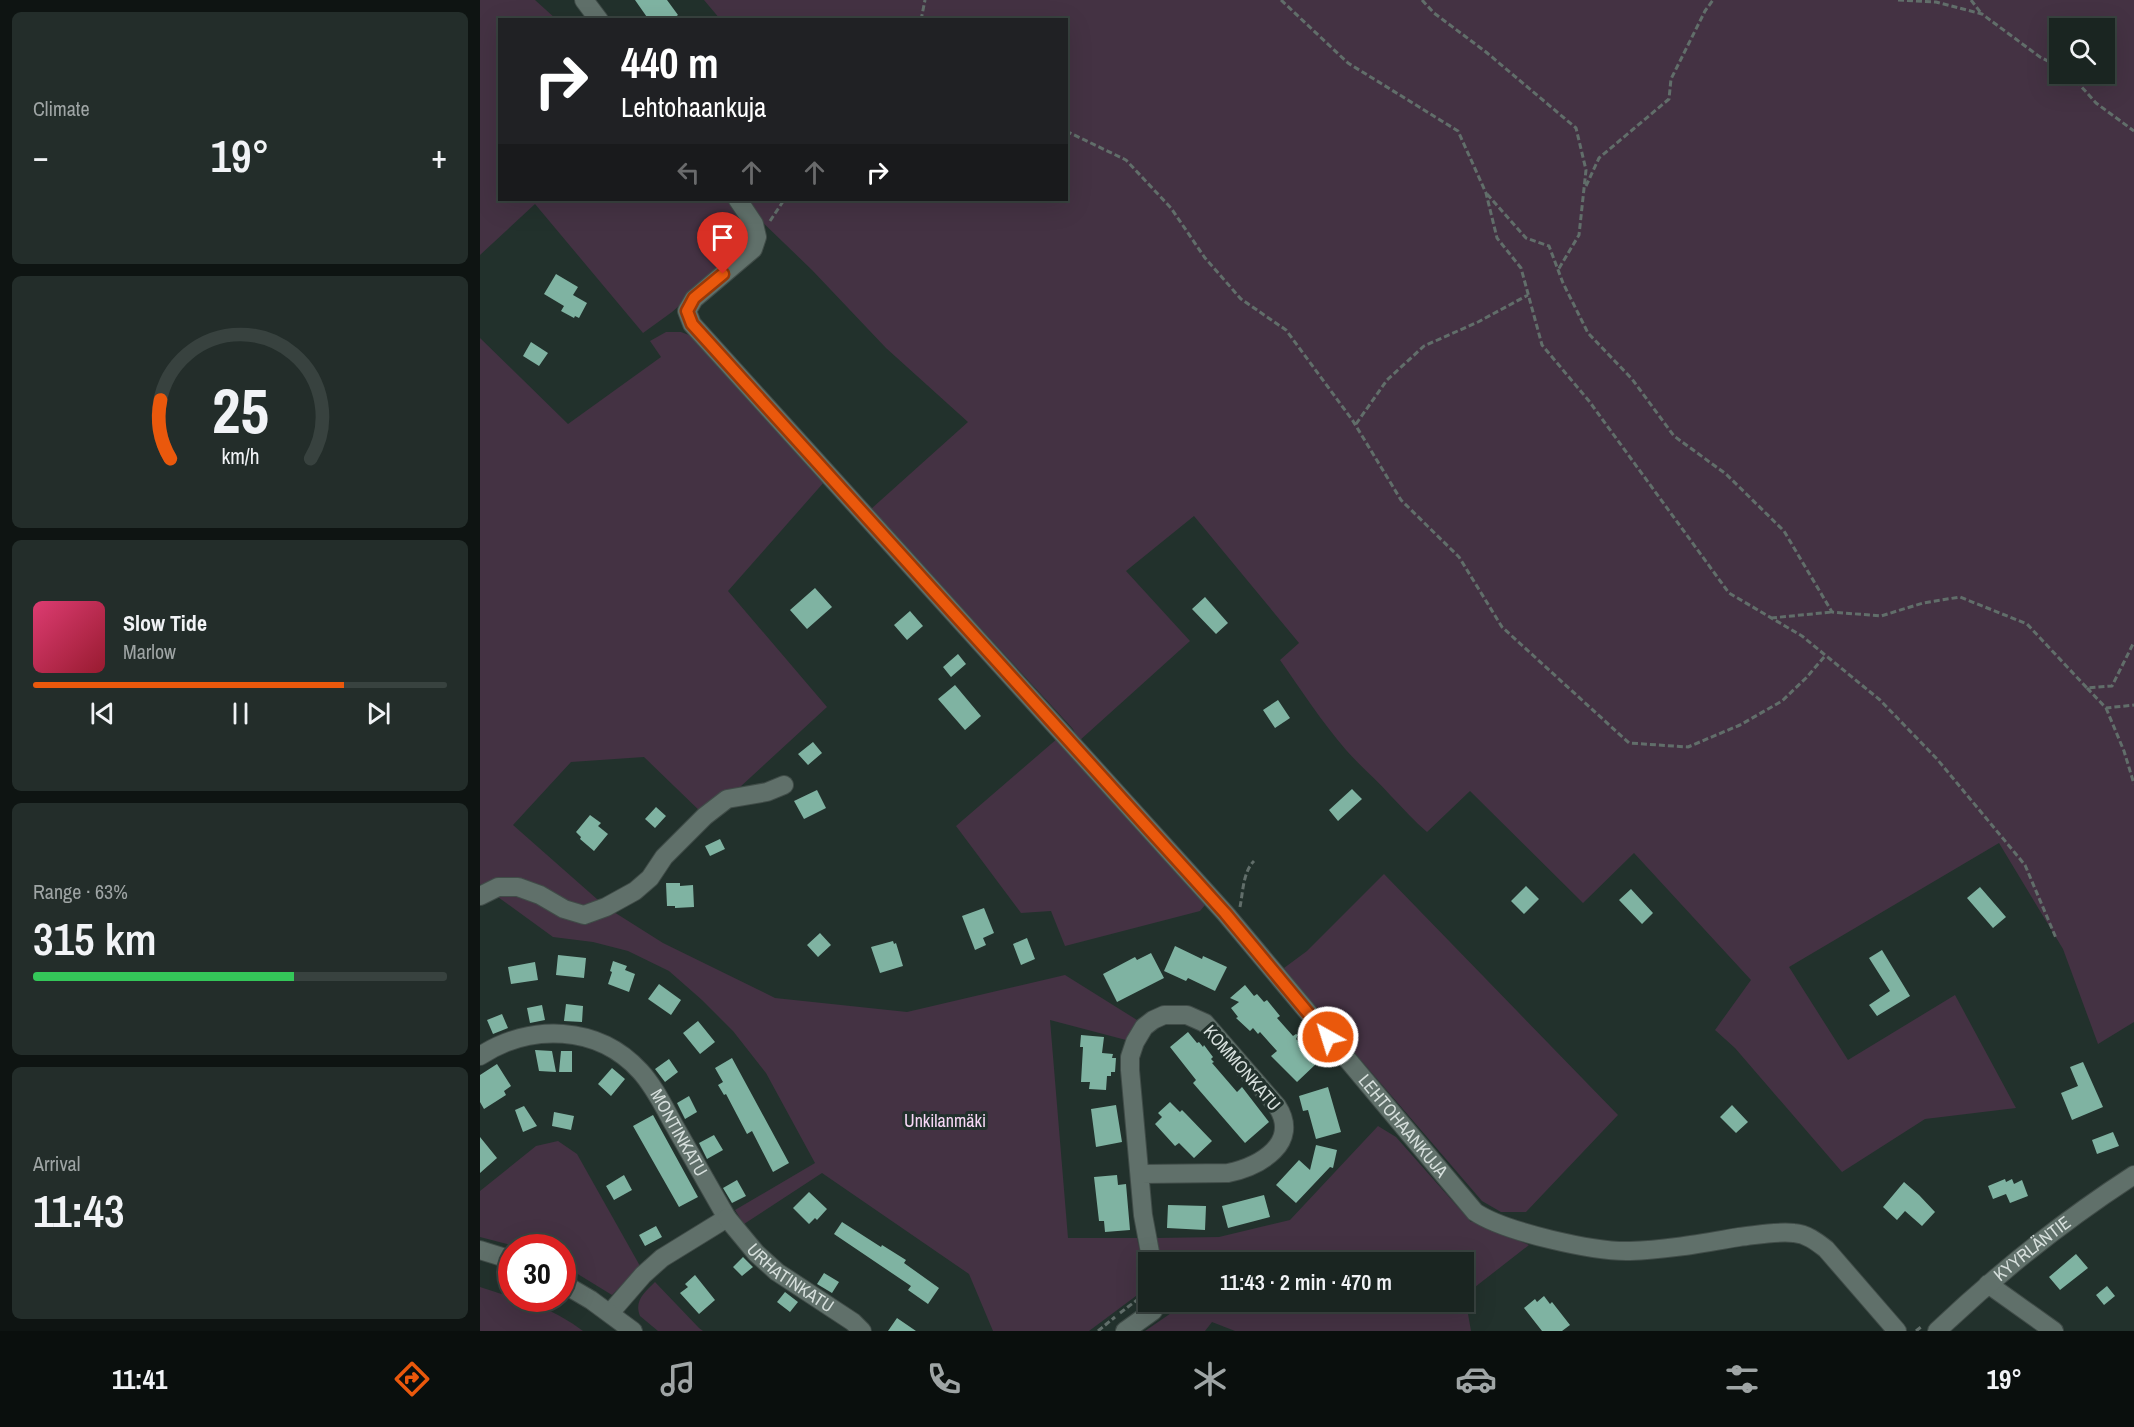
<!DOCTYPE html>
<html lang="en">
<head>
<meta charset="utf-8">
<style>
  :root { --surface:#1a2521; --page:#232d2a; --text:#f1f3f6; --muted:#9fa5a5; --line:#38423f; --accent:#ea580c }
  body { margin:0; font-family:"Archivo Narrow",sans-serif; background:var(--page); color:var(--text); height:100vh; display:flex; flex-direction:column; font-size:22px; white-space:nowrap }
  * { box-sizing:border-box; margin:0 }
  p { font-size:20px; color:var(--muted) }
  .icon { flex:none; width:33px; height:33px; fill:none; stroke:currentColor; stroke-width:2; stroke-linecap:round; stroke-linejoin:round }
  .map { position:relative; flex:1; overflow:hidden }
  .drawer { display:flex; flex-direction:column; gap:12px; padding:12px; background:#0e1412; width:480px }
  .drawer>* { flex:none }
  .hud { position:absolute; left:18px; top:18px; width:570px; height:183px; border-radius:0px; box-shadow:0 6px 24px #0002,0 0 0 2px var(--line); background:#202124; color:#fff; overflow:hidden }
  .controls { position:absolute; left:1569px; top:18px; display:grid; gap:12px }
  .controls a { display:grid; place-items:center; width:66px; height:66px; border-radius:0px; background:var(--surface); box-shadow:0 6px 24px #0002,0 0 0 2px var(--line); font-size:30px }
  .speed { position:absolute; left:18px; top:1234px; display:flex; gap:12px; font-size:30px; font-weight:700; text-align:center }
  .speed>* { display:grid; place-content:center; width:78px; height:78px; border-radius:50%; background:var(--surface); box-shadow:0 6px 24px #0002,0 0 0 2px var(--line); line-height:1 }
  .speed .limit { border:9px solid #d22; background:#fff; color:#111 }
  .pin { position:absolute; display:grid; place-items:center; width:51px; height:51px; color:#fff; margin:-62px -26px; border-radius:50% 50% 50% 0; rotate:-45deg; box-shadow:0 0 6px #0007 }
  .pin .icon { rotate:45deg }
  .me { position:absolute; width:66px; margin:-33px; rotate:321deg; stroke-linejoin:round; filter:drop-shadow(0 0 4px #0008) }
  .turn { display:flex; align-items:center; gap:21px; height:126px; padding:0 24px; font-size:27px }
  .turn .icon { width:78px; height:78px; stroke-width:2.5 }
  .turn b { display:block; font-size:42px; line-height:51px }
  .lanes { display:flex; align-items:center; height:57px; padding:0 24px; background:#0003; justify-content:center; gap:30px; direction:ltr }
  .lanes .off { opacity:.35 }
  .big { font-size:45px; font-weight:600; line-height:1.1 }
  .drawer .widget { flex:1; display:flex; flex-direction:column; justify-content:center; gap:9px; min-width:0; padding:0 21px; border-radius:9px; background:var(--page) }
  .drawer .dial { align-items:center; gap:0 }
  .dial svg { height:156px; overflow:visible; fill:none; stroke:var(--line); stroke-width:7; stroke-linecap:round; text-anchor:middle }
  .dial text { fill:var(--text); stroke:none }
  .song { display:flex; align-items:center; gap:18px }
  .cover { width:72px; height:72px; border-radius:9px; background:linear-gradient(135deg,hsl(340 70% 55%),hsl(350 70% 35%)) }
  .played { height:6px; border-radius:3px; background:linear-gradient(90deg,var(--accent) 75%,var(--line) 75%) }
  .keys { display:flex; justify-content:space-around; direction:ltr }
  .heat { display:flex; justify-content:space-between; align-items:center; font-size:33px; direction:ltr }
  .charge { height:9px; border-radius:4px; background:linear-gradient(90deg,#34c759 63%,var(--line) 0) }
  .trip { position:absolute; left:658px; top:1252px; width:336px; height:60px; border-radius:0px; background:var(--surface); box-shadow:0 6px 24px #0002,0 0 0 2px var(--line); font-weight:600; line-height:60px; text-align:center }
  .tab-bar { display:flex; height:96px; justify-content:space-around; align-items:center; background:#0a0f0d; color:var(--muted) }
  .tab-bar .icon { width:42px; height:42px }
  .tab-bar .active { color:var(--accent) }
  .tab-bar b { font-size:27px; color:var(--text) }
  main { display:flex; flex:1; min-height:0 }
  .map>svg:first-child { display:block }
  .green { fill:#443243; fill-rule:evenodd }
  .building { fill:#7fb3a2 }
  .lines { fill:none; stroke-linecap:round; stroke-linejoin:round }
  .minor-casing { stroke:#404c48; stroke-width:20 }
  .path { stroke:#616e6a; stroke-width:3; stroke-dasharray:6 3; stroke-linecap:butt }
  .minor { stroke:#60706a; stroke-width:18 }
  .route-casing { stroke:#983908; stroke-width:15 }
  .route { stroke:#ea580c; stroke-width:10 }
  .labels { text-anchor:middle; stroke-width:6; stroke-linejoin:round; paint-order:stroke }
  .street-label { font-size:18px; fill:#d6dfdc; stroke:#22312c }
  .park-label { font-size:18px; fill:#f9d8f7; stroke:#22312c }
</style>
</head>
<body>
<main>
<section class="drawer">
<div class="widget"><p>Climate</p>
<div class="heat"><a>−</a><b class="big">19°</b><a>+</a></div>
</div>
<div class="widget dial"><svg viewBox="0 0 100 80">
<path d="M14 69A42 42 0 1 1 86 69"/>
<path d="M14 69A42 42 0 0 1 9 39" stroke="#ea580c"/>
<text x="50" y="56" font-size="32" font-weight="700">25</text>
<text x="50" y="72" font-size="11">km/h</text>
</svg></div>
<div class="widget">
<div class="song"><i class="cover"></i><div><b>Slow Tide</b><p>Marlow</p></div></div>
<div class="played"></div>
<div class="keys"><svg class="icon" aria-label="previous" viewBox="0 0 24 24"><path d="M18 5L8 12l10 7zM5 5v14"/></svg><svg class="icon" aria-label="pause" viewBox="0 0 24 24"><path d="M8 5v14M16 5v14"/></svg><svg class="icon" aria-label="next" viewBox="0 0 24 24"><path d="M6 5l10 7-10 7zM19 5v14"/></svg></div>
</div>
<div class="widget"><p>Range · 63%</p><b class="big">315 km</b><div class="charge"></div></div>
<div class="widget"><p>Arrival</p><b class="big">11:43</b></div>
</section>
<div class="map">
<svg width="1654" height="1331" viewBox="0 0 1654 1331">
  <rect width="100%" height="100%" fill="#22312c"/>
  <path class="green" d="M0,0H55L76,19L20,20V200H247C258,216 273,229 264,249L192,312L163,333L55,204L0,255Z
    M224,0H1654V1022L1618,1044L1583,949L1519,843L1309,967L1368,1060L1475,995L1536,1108L1445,1119L1362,1172L1255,1048L1235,1030L1271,980L1154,853L1103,903L990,791L947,832C934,821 923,808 911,796C897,780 880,766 866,750C842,722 821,690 800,660L819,643L714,516L646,571L710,641L599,741L593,729L391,509L488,422L406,348L332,270L274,214L265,200H586V20L240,19ZM1580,28H1624V74H1580Z
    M186,332H201L214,337L345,481L248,591L347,707L247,799L225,816L164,757L91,762L33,825L126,907L183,943L295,998L427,1012L585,975L657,1020L646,1040L570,1020L588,1238H657L668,1287L609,1331H513L489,1274L342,1173L264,1224L255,1210L335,1163L286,1073L253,1031L222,1000L189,971L148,951L113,942L73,937L0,884V338L88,424L181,357L170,341Z
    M578,738L725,905L720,911L585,946L571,911L541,913L476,826Z
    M904,874L1138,1115L1046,1212H1021L1002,1201L824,994L804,968L827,951Z
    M898,1126L916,1137L991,1222L995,1219L1007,1227L1049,1245L995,1287L988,1314L991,1331H755L732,1322L725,1331H665L697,1309L694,1302H984V1263H678L675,1238L739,1237L810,1220Z
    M78,1141L97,1154L160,1266L132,1295L83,1265L82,1248H42L0,1237V1191L56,1146Z
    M175,1282L219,1328L223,1331H178L160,1316C154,1301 164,1293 175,1282Z
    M0,1287L31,1297L32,1299C51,1299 88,1319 103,1331H0Z"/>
  <path class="building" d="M155,0H187L198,15L191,20H169Z
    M76,274L98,287L93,295L107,303L99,318L95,316L94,318L81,311L84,306L64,294Z
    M51,342L68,353L59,366L43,356Z
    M335,588L352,607L327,629L310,610Z
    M725,597L748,623L736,634L712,609Z
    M430,611L443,626L427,640L414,625Z
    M478,654L486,664L471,677L463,667Z
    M475,685L501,716L485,730L458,699Z
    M798,700L810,718L795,728L783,710Z
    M333,742L342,753L328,765L318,754Z
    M872,789L882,799L858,821L849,810Z
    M337,790L346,808L324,819L314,801Z
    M176,807L186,816L175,828L165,819Z
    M110,815L121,823L118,826L128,834L114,851L100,839L101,837L96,832Z
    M240,839L245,849L230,856L225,846Z
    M186,883H200V886L213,885L214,907L195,908V906H187Z
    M1046,886L1059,899L1044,914L1031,901Z
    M1500,887L1526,917L1513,928L1487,898Z
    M1151,889L1173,913L1162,924L1139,900Z
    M504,908L514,933L503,938L506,945L495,950L482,916Z
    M340,933L351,945L338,957L327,945Z
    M547,938L555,959L541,965L533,944Z
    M413,941L414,944L416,943L423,966L400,973L391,947Z
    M695,946L722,959L723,956L747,967L735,991L708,978L706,981L684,971Z
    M1402,950L1430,996L1397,1016L1389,1005L1410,991L1389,958Z
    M671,953L684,978L637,1002L623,974L655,957L657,960Z
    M78,955L106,958L104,978L76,975Z
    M133,961L147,966L145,970L155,974L149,992L128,984L132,972L130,971Z
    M55,962L58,980L31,984L28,967Z
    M179,984L201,1000L191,1015L168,999Z
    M765,985L774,996L777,994L784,1002L787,1000L800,1016L797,1018L813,1036L816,1034L818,1035L816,1039L837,1063L817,1082L791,1056L797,1051L780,1032L778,1034L773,1028L770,1031L756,1018L758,1017L751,1008L759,1002L750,998Z
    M86,1004L103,1006L102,1022L84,1021Z
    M62,1005L65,1020L50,1023L47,1008Z
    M22,1014L28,1028L13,1034L7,1020Z
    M218,1021L235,1042L220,1054L203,1033Z
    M708,1032L717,1043L719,1042L723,1047L724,1045L733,1057L731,1059L734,1062L732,1063L757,1092L762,1087L789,1122L765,1143L713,1083L716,1080L690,1047Z
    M601,1035L624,1037L622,1053L633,1054L632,1058H636L635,1072H631V1076H627L626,1090L609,1089L610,1082H601L603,1047H600Z
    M55,1050L72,1051L76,1072L59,1071Z
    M81,1051H92V1072H79Z
    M252,1058L309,1163L293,1172L272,1131L267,1134L246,1094L244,1095L238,1085L243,1082L235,1068Z
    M189,1059L198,1072L185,1082L175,1069Z
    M1603,1062L1623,1107L1592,1120L1581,1093L1598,1086L1590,1067Z
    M17,1064L31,1086L24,1091L26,1095L4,1109L0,1102V1075Z
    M132,1068L145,1079L131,1096L118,1084Z
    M848,1087L861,1132L836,1139L828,1110L823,1111L819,1096Z
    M209,1096L217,1112L205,1119L197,1103Z
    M690,1102L700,1112L702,1110L706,1114L732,1141L714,1158L699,1143L695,1146L675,1124L682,1117L678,1113Z
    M636,1105L642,1142L616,1147L611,1109Z
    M1252,1105L1268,1122L1256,1133L1240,1117Z
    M44,1106L57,1126L43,1132L35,1110Z
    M74,1112L94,1116L91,1130L72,1126Z
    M173,1115L218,1197L199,1207L153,1126Z
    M1633,1132L1639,1146L1617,1154L1612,1140Z
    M234,1135L243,1150L227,1159L219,1143Z
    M0,1137L17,1158L0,1173Z
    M836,1145L857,1150L853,1168L850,1167L816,1203L796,1185L819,1160L830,1170Z
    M144,1175L152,1190L134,1200L126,1186Z
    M637,1175L638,1185L646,1184L650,1230L625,1232L624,1221H619L614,1177Z
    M1525,1179L1526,1182L1532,1179L1534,1184L1542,1180L1548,1196L1530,1203L1526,1194L1513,1199L1508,1186Z
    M257,1180L266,1196L252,1203L243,1188Z
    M1424,1182L1439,1195L1455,1212L1442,1226L1425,1211L1417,1220L1403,1207Z
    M329,1192L347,1209L337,1220L335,1218L329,1224L313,1208Z
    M784,1195L790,1217L748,1228L742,1206Z
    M688,1205L726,1206L725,1230L687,1228Z
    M362,1222L401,1247L402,1245L426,1260L424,1263L459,1288L448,1304L428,1290L431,1286L354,1234Z
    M176,1226L182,1237L165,1246L159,1235Z
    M1596,1254L1608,1268L1580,1290L1569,1277Z
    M263,1257L273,1267L262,1276L253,1267Z
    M344,1273L359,1282L352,1293L337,1284Z
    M215,1275L235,1300L219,1314L200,1293L208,1287L205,1284Z
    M1627,1286L1635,1296L1624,1305L1616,1295Z
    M305,1292L318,1302L310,1312L297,1302Z
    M1064,1296L1070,1304L1072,1302L1090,1325L1082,1331H1062L1044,1308L1055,1299L1057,1302Z
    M417,1318L436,1331H408Z"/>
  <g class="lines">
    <g class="minor-casing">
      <g id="minor">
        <path d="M104,0L119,20"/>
        <path id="s1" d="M258,200L274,224L277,237L273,249L214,299L207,311L212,324L745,913L995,1212C1025,1232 1114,1252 1150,1251C1187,1250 1223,1243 1259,1237C1278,1235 1296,1231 1314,1233C1327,1234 1337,1242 1346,1249L1417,1331"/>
        <path d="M0,896L18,887H38L60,895L84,909L104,915L126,907L155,891L170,878L184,857L225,816L247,799L287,792L304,785"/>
        <path id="s2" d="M0,1056C50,1023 118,1025 160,1071C174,1086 184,1107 194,1125C212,1156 229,1187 247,1218L182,1258L163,1275L130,1313"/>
        <path d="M661,1174L748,1173C780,1166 821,1143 797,1106L725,1023L707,1015H684L673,1020L664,1027L655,1042L650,1057V1070L663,1215L672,1263"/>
        <path id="s3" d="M247,1218L276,1253L297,1272L373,1322L382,1331"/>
        <path d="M0,1250L32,1260"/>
        <path d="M82,1283L111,1300L153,1331"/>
        <path d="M1508,1284L1574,1331"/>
        <path d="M645,1331L673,1311L678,1302"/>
        <path id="s4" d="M1457,1331C1518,1273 1583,1221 1654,1175"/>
      </g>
    </g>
    <path class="path" d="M801,0L868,63L978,131L1006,193L1017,238L1041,268L1062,345L1109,401L1249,593L1322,636L1400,700L1457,759L1545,865L1576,938
      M942,0L954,13L1006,52L1096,128L1106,170L1099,235L1078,270
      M1418,0L1456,2L1502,14L1560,57L1580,67
      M1491,0L1501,13
      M441,20L445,0
      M1590,74L1616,103L1654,131
      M586,131L646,160L691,208L725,258L761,299L806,330L873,421L921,500L979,557L1022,627L1149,743L1208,747L1260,725L1302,701L1326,678L1345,656
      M1106,186L1119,158L1189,99L1191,79L1225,11L1233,0
      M1007,194L1046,238L1069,246L1083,283L1108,333L1152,379L1194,436L1246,474L1304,531L1352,612L1401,616L1443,603L1480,597L1547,624L1607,688L1632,686L1654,642
      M290,221L304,200
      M876,424L907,380L944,346L998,322L1048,295
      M1291,618L1352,612
      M1607,688L1626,708L1654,705
      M1626,708L1644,751L1654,784
      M760,907C763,892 763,872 774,861
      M640,1313L661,1297
      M618,1331L635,1317
      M1436,1331L1441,1327"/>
    <use href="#minor" class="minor"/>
  </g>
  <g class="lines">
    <g class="route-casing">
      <path id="route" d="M243,274L214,298L207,311L212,324L745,913L848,1037"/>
    </g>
    <use href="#route" class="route"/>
  </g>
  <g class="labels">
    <g class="street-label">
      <text transform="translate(762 1068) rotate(49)" y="6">KOMMONKATU</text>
      <text dy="6" stroke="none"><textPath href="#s1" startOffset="1232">LEHTOHAANKUJA</textPath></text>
      <text dy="6" stroke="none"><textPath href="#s2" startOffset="248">MONTINKATU</textPath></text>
      <text dy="6" stroke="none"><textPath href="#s4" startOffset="126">KYYRLÄNTIE</textPath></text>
      <text dy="6" stroke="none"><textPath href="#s3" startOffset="88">URHATINKATU</textPath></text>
    </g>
    <g class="park-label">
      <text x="465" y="1127">Unkilanmäki</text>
    </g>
  </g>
</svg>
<div class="controls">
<a><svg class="icon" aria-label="search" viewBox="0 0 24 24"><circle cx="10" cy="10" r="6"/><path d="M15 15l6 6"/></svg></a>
</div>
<div class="speed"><div class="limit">30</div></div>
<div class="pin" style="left:243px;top:274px;background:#d93025"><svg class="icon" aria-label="arrive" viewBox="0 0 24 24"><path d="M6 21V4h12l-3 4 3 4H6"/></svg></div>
<svg class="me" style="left:848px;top:1037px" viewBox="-20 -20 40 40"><circle r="17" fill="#ea580c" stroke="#fff" stroke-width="3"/><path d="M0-11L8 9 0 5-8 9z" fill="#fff"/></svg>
<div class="trip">11:43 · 2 min · 470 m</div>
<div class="hud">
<div class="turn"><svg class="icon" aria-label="right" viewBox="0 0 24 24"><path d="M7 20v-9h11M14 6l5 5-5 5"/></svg><div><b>440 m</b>Lehtohaankuja</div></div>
<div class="lanes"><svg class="icon off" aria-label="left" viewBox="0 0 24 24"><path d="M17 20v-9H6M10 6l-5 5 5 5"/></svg><svg class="icon off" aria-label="ahead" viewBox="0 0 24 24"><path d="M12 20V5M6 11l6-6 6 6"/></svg><svg class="icon off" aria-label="ahead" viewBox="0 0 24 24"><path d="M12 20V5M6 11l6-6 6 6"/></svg><svg class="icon" aria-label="right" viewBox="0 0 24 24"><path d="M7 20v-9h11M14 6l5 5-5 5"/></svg></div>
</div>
</div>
</main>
<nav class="tab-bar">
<b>11:41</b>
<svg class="icon active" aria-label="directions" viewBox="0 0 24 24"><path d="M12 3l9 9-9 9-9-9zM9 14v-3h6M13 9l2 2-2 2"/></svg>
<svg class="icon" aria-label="music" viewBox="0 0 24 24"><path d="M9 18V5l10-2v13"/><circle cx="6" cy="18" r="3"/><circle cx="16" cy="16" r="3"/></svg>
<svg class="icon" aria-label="phone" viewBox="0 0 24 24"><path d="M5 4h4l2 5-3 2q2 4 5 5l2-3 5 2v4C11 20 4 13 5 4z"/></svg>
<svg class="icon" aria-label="climate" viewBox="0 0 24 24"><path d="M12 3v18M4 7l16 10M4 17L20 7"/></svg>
<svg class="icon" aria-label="car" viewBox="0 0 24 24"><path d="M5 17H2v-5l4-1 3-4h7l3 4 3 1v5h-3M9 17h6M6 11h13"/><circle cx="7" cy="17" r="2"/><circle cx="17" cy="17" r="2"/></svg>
<svg class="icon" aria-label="filters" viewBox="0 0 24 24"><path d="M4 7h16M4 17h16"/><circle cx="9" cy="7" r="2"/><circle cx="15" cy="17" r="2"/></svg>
<b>19°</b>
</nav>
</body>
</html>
